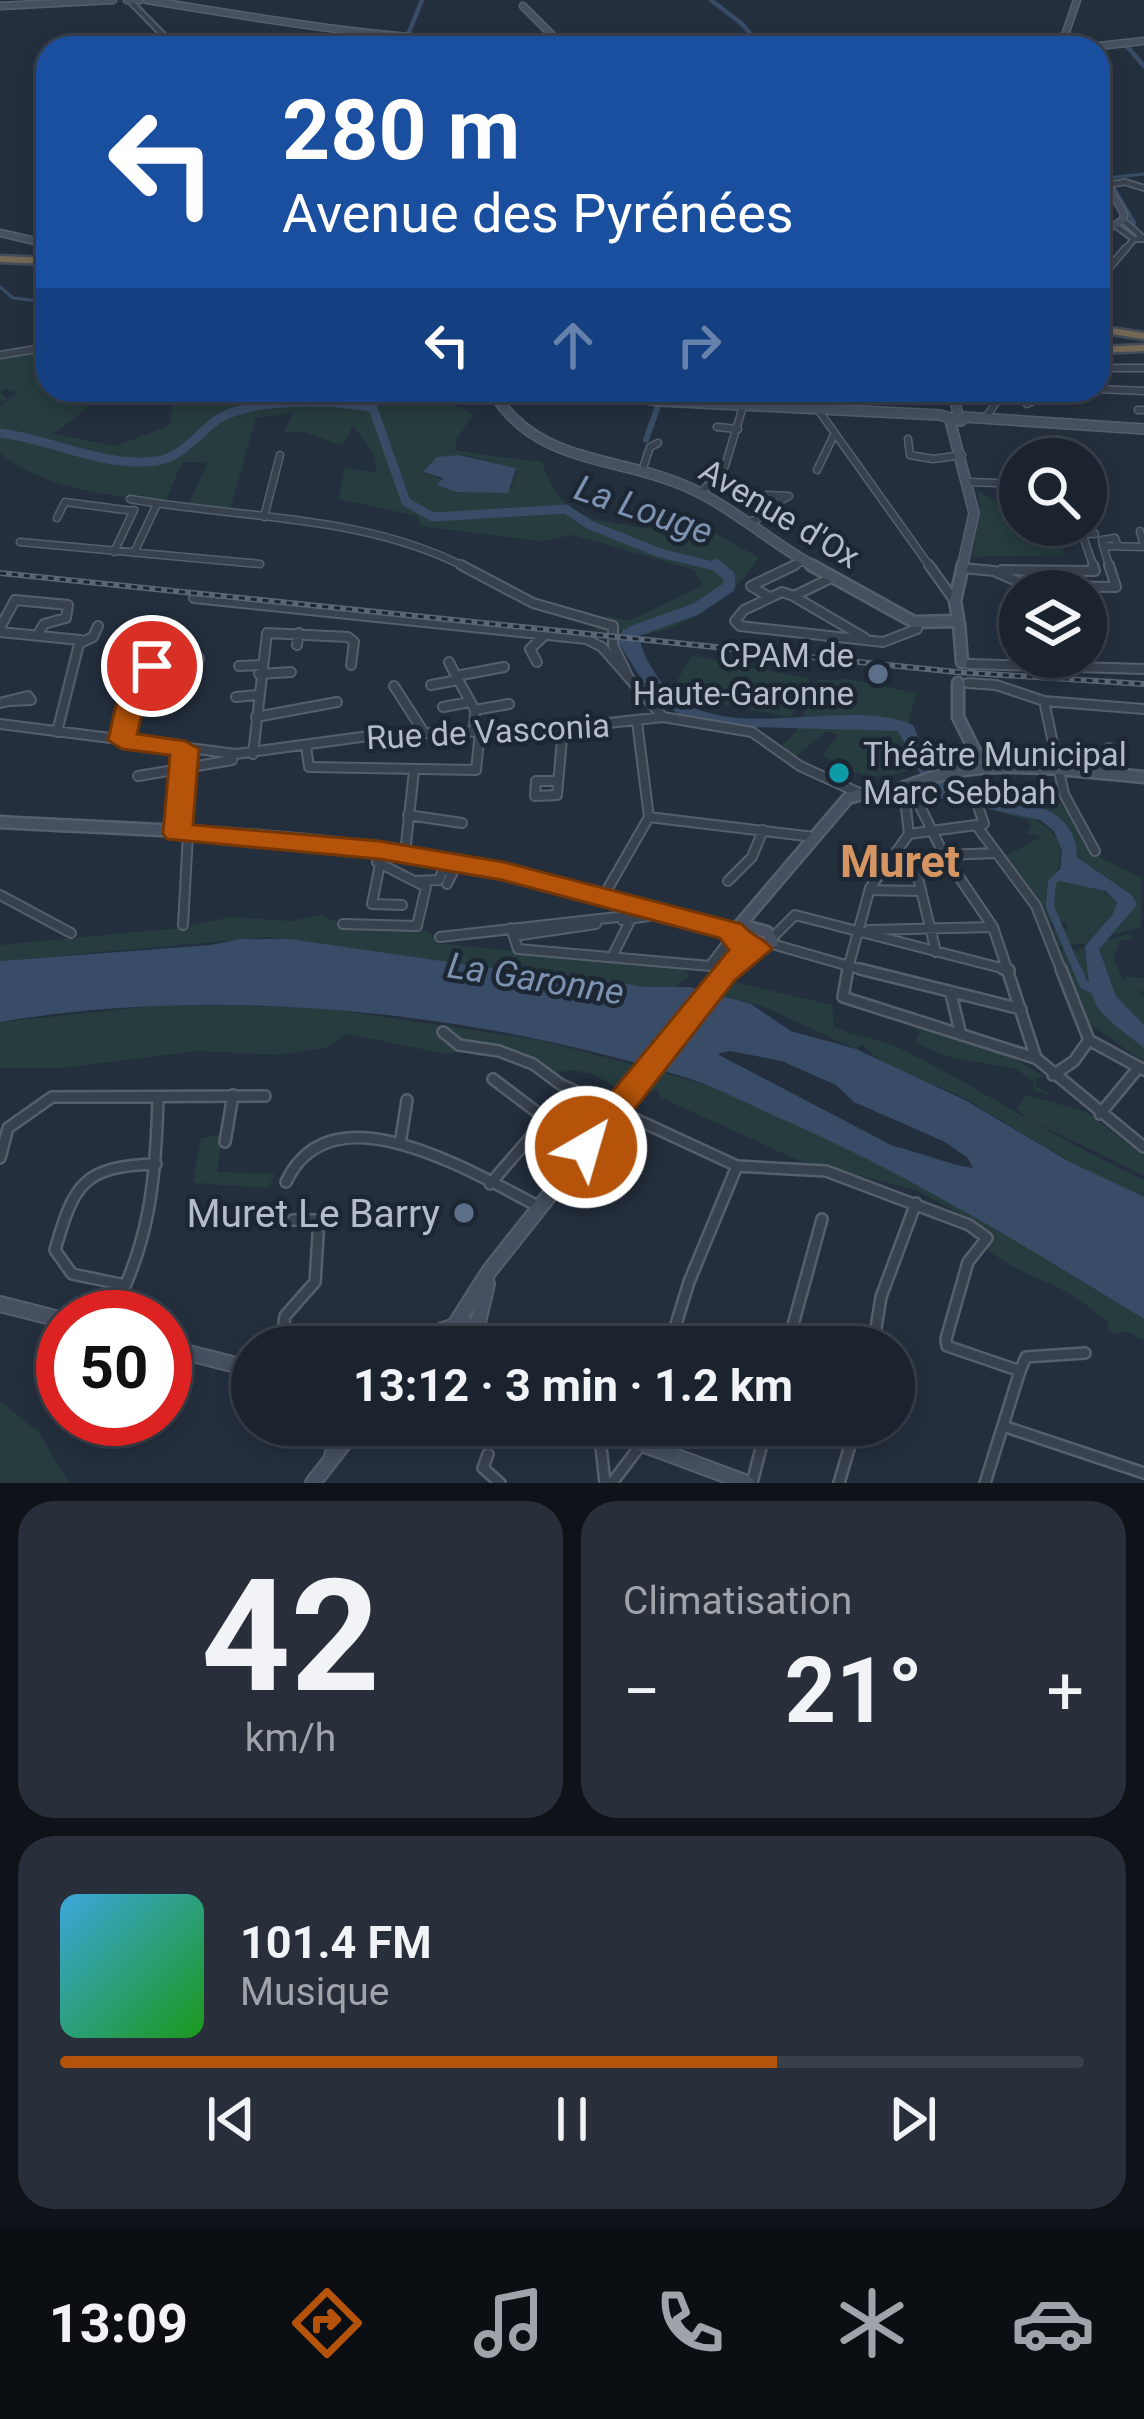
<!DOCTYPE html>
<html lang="fr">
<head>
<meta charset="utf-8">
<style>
  :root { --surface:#1b232e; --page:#282f3a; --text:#f1f3f6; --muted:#a0a4aa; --line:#39404a; --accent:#b45309 }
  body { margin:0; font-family:Roboto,sans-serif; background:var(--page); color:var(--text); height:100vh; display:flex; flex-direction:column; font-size:45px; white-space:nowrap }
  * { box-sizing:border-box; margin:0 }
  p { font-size:39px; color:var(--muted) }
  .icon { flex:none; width:66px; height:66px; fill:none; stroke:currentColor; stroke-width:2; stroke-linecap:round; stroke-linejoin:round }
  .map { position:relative; height:1483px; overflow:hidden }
  .side { display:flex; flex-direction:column; gap:18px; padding:18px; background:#0f1319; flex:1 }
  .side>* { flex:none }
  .top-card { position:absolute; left:36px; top:36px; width:1074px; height:366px; border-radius:36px; box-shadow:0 6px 18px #0003,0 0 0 3px var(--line); background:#1a4fa0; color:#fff; overflow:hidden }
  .controls { position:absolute; left:999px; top:438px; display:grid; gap:24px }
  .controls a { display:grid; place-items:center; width:108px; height:108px; border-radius:50%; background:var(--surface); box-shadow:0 6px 18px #0003,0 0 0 3px var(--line); font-size:60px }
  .speed { position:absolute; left:36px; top:1290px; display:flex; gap:24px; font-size:60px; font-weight:700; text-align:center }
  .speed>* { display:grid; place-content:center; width:156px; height:156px; border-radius:50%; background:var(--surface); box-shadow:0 6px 18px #0003,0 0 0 3px var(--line); line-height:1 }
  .speed .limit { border:18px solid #d22; background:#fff; color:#111 }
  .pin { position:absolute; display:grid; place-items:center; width:102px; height:102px; color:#fff; margin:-51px; border:6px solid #fff; border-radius:50%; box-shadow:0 3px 12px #0007 }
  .me { position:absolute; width:132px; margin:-66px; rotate:38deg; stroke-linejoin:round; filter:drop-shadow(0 0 9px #0008) }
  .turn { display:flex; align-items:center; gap:42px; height:252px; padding:0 48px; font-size:54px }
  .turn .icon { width:156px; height:156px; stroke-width:2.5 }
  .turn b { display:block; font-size:84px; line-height:102px }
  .lanes { display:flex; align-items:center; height:114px; padding:0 48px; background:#0003; justify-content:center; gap:60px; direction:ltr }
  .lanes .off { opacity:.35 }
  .big { font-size:90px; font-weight:700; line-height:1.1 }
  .side .tile { flex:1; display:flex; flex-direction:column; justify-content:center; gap:18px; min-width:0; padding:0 42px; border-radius:36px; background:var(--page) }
  .side .dial { align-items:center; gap:0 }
  .dial b { font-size:156px; line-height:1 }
  .song { display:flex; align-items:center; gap:36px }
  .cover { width:144px; height:144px; border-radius:18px; background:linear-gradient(135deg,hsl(200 70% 55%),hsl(120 70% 35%)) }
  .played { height:12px; border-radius:6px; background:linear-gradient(90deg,var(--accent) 70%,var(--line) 70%) }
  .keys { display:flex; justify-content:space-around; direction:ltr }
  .heat { display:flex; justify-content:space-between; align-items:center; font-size:66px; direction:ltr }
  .side .tiles { flex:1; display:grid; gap:18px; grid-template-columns:1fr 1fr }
  .tile:last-child { grid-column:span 2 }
  .trip { position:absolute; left:231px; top:1326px; width:684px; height:120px; border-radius:60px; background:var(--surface); box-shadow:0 6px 18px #0003,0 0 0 3px var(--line); font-weight:700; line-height:120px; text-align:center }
  .dock { display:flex; height:192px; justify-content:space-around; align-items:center; background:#0b0e12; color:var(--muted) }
  .dock .icon { width:84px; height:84px }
  .dock .on { color:var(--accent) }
  .dock b { font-size:54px; color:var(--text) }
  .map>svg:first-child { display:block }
  .green { fill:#263c3f; fill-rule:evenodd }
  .water { fill:#394c67; fill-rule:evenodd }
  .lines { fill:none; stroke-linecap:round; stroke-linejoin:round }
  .stream { stroke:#394c67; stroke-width:3 }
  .canal-far3 { stroke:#394c67; stroke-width:4.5 }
  .canal-far2 { stroke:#394c67; stroke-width:6 }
  .canal-far1 { stroke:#394c67; stroke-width:8 }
  .canal { stroke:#394c67; stroke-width:9 }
  .river-far1 { stroke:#394c67; stroke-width:9 }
  .river { stroke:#394c67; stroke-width:12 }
  .street-far3-casing { stroke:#565f6c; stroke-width:8 }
  .street-far2-casing { stroke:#565f6c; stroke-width:9 }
  .street-far1-casing { stroke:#565f6c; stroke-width:12 }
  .street-casing { stroke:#565f6c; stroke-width:14 }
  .secondary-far3-casing { stroke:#565f6c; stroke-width:9 }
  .secondary-far2-casing { stroke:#565f6c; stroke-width:12 }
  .secondary-far1-casing { stroke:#565f6c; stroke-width:15 }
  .secondary-casing { stroke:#565f6c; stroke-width:18 }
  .highway-casing { stroke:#434c59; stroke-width:5 }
  .street-far3 { stroke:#38414e; stroke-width:4.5 }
  .street-far2 { stroke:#38414e; stroke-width:6 }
  .street-far1 { stroke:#38414e; stroke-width:8 }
  .street { stroke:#38414e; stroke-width:9 }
  .secondary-far3 { stroke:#465061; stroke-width:6 }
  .secondary-far2 { stroke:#465061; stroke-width:9 }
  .secondary-far1 { stroke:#465061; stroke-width:10 }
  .secondary { stroke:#465061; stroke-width:14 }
  .highway { fill:#746855; fill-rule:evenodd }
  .rail-casing { stroke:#5a6575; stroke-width:6 }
  .rail { stroke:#1d2633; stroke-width:3; stroke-dasharray:6; stroke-linecap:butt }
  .route { fill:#b45309; stroke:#753606; stroke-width:3 }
  .service-dot { fill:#5c6f8a; stroke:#1d2633; stroke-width:4.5 }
  .culture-dot { fill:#0f9aa8; stroke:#1d2633; stroke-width:4.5 }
  .labels { text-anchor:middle; stroke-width:9; stroke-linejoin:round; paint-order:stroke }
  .street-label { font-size:33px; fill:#b4bcc9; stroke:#1d2633 }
  .poi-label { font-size:33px; fill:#b4bcc9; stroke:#1d2633; text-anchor:end }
  .water-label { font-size:36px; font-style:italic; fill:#7c92b1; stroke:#1d2633 }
  .near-poi-label { font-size:39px; fill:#b4bcc9; stroke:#1d2633; text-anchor:end }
  .district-label { font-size:45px; font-weight:bold; fill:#d59563; stroke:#1d2633 }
</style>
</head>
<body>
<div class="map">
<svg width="1144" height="1483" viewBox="0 0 1144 1483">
  <rect width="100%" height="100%" fill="#242f3e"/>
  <path class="green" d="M48,348V390H100L87,408L54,434L114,446L169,426L175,390H309L313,399C352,402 449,390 473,415L456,440V451L542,462C564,530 609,520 669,531L677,518C705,524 731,544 759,557C739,593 684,631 641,635C626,637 608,632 593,630L609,616L629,621L702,586L695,570L573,535L541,541L421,526L417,516L338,499L345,468L377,473L374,455L353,425L343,446L305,432L284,433L293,413L256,418L229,513L187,507L208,462H182L165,503C112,495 42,489 0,453V405L18,393L4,389L1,392L8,400L0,402V356ZM466,455L517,470L511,488C475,502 452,481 423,473L437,457Z
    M978,491L1020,513V525H1042L1058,534L1065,555L972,557L980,511Z
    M692,655L810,679L791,718L670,693Z
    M849,679L916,693L905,739L918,768C876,782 859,779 822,755L838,735L827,731L794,758L780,747L795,733L819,680Z
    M1046,801L1061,803L1097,856L1142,878L1141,927L1104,938L1137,906L1134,896L1077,857L1043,805Z
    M988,809C1023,811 1074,825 1057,872C1080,892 1098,881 1117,902L1113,914L1087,943L1055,947L1049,930L1068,928L1066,922L1046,923L1005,857L1042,836L1027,833L1031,826L1028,820Z
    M320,915L362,931L427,930L441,944L681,966L690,976L675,988L645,987L591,981L579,974L516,972L269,937L0,961V945L179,928L231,917L291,921Z
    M1128,934L1134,938L1120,941L1113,959L1125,982V976L1144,978V993L1133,988L1144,996V1025L1116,996L1099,949L1100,942Z
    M1085,946C1091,1012 1093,1008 1144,1048V1062L1084,1020L1055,949L1077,951Z
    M725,980L832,1005L834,1027C849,1035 876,1037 895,1046C981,1088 1057,1140 1144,1180V1197C1081,1172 1023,1134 965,1099C932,1080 883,1072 863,1044L856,1049L764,1007L714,993Z
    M163,1005L317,1007L540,1040L638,1066L620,1090C599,1077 580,1064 555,1074L506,1052L441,1053L348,1034L328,1047L278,1055L199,1051L62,1068H0V1022Z
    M916,1025C958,1033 1011,1054 1044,1076L1036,1079L1035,1086L1054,1097L1034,1090L1033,1081L1016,1069L950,1057L915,1043L920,1032L914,1030Z
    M653,1070C829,1116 990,1225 1144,1319V1341L1126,1331L1115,1334L1106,1328L1109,1322C1093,1310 1071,1293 1053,1285C1028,1273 1008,1267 986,1248L989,1231L985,1227L916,1190L798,1160L666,1100L659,1096V1090L652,1092L641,1085Z
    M1026,1095L1087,1112L1144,1156V1176L1030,1120L1017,1109Z
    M223,1134L217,1172L275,1174L268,1188L193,1183L201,1138Z
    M0,1401L38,1432L69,1483H0Z"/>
  <path class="water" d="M459,455L516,468L508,493L457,492L437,485L443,478L423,472L437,457Z
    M623,629L639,634C641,651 648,662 657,676C709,756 839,693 913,725C919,737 925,760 934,768C976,804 1076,787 1077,857L1133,896L1137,905L1099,949L1116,996L1144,1025V1048C1093,1008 1091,1012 1085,946L1113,914L1117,902L1106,891L1059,881L1062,851L1054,831L1040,820L939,798L925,783L898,731L711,726L682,717L647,688L618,642Z
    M239,939H290L516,972L547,970L645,987H690L751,1004L791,1031L856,1049L965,1100L1068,1161L1144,1197V1319C1025,1246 906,1172 777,1117C750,1105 722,1090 693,1080C484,1012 217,984 0,1022V961L211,945ZM730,1051L782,1061L836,1085L854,1102L943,1141L968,1158L973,1168C946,1164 920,1152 893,1146L717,1054Z"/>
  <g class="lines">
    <path class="stream" d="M1098,179L1144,174
      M0,287L13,298L48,302
      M259,390L267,397L278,395L284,403L299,405"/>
    <path class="canal-far3" d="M711,0L742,24L762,48
      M1125,44L1144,66
      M397,48L407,37L422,0
      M1113,187L1134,223"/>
    <path class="canal-far2" d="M685,398L741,399L743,390
      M646,440L659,403"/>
    <path class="canal-far1" d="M1062,873L1052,882L1050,907L1078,972"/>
    <path class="canal" d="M1077,969L1084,985L1094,989"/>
    <path class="river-far1" d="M0,433C51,439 104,468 156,461C182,458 197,434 217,420C249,398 336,399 373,408L406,502L433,517L566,509L590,525L660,553L722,568"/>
    <path class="river" d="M630,644L632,632L696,609L729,587V576L716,565"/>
    <g class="street-far3-casing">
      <path id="street-far3" d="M130,1L176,48
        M1107,185L1125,182L1144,188
        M1123,220L1143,238
        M1116,226L1134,239H1144
        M1124,251L1134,239"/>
    </g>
    <g class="street-far2-casing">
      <path id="street-far2" d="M1098,281L1126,248
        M0,355L48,347
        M1098,368H1144
        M1098,389L1144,391
        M804,390L931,568
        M1027,404L1055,390
        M1138,410H1144
        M986,417L1005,390
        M717,427L738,429
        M908,439L910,455L933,459L962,455
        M643,468L650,447L658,443
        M817,470L834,435
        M969,482L996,483L1020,498
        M997,483L1020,489
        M701,493L725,466L748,390
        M767,495L789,496L768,507Z
        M130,499C243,519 363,514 467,568
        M264,517L280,455
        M57,518L65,502L133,511
        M749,522L769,514L768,507
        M1070,525L1082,533L1094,568
        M1140,531L1144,546
        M1082,533L1095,534L1086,525
        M20,542L260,564
        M1103,546L1102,540L1115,538L1118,546
        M114,552L134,510
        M134,553L157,504
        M789,568L804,561
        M1110,568L1103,546L1144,547"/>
    </g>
    <g class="street-far1-casing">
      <path id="street-far1" d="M461,565L533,603L613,626V645L628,676
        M929,565L954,600
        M963,568L994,571L1028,586L1116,587L1109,565
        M1001,570L1095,571L1093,565
        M831,578L794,596L782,592L744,610L735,621L740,626L883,642L917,629L919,623
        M769,597L751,586L795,565
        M795,597L865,638
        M194,598L586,639L602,647L663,717
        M0,628L15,600L68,605L66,618L44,624L38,634
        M0,632L80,640L57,732
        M80,643L93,637L98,626
        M297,645L299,633
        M182,657L199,658L194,680L137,682L155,664Z
        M449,662L456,676
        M537,662L530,649L546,634
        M969,664L1144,669
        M239,666L260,665
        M259,674L291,672
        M968,683L996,685L1044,701L1144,709
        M431,685L458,680
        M394,686L423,731
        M236,697L257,695
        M1044,701L1064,794L1095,851
        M0,703L28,696L31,700L9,701
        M443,707L470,702
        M475,710L509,704
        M256,717L337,702
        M0,724L236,754L376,735L563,728L663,717L752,732L800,766L857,792
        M474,732L475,710L456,676L504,667
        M122,740L137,682
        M306,746L309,767L476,770L480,732
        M1109,748L1115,775
        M253,754L267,633L348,637L354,642L351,665
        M138,776L232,760
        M557,781H536L535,796L557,795L563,728
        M910,786L944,855L993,927L1008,972
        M905,800L909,834L976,825
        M408,815L462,823
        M649,817L814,837
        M976,825L1036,906L1062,972
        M977,825L984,824L978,806
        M178,831L185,749
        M405,853L414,771
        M944,855L997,853
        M380,864L372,904L402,905
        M917,874L936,952
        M415,881L439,880L443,870L453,872L447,884
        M728,881L752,857L763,830
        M870,890L921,891
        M0,895L71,933
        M603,897L649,817L637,722
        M622,920L655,915
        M343,924L417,926L426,887L377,862L379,850
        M183,925L188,834
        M511,928L518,949L710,966L733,936
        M869,930L992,927
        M514,936L596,924
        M440,937L626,916L631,907
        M773,937L795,915L1009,970
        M772,944L870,972
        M613,955L631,919
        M847,972L870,888L909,834"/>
    </g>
    <g class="street-casing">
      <path id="street" d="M848,969L843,997L1035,1058
        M860,969L1021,1009
        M1003,969L1009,970
        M1007,969L1036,1058L1144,1147
        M1061,969L1089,1040
        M951,994L961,1035
        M443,1032L459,1045L499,1051L533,1064L560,1084L737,1166L826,1171L969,1225L987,1238L968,1262L946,1339L947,1346L1020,1371L985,1483
        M1089,1040L1144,1070
        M1053,1075L1074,1061L1089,1040
        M1100,1114L1139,1067
        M225,1142L233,1095
        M400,1144L407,1100
        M0,1158L8,1128L52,1097L265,1096
        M286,1182C332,1084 474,1174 540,1207
        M490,1184L546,1119L493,1079
        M125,1285L72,1274L55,1250C74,1184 83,1166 156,1164
        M110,1317C150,1244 156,1179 158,1097
        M673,1333L728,1347
        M281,1347L285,1316L315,1282L319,1220H293
        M669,1347L689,1282L737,1166
        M787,1347L822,1219
        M873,1347L881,1297L916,1203
        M1020,1371L1026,1357L1085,1353
        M1003,1426L1144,1473
        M599,1429L605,1483
        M488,1454L483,1468L500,1483
        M612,1483L640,1446L646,1425
        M752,1483L767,1425
        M839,1483L856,1425"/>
    </g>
    <g class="secondary-far3-casing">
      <path id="secondary-far3" d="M127,0H140
        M147,0C281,22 421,47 558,41
        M0,6L113,0
        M523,6L565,48
        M566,44L595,48
        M1050,48L1065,35L1077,0
        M1081,48L1144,41
        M1098,169L1124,214L1123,220L1098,235
        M0,233L48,244"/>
    </g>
    <g class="secondary-far2-casing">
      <path id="secondary-far2" d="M492,390C536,469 627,454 700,493C741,514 776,546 817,568
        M579,390L661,401L940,415L961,421
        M954,390L957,411
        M964,417L1144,429
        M950,420L974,513L962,568"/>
    </g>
    <g class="secondary-far1-casing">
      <path id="secondary-far1" d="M811,565L914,622L953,621
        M958,618L955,601L963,565
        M959,624L962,662
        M958,683V717L978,757
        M1058,769L1144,777
        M862,794L876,799C951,766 979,764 1060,769
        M0,822C143,830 288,832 429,857C532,875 630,910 732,931
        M739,926L848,798L862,794
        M726,972L744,954L773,942L767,932L741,925"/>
    </g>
    <g class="secondary-casing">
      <path id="secondary" d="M0,1304L63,1320
        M455,1325L490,1270L729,969
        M477,1327L487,1284
        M165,1347L252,1369
        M431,1347L442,1330L462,1324L481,1330L490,1347
        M591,1425L747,1483
        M332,1457L338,1425
        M313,1483L358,1425"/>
    </g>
    <g class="highway-casing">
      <path id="highway" d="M0,256L48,258V264L0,262Z
        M1098,326L1144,333V339L1098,332Z
        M1144,345V351L1098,353V347Z"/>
    </g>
    <use href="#street-far3" class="street-far3"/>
    <use href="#street-far2" class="street-far2"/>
    <use href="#street-far1" class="street-far1"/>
    <use href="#street" class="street"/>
    <use href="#secondary-far3" class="secondary-far3"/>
    <use href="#secondary-far2" class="secondary-far2"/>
    <use href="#secondary-far1" class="secondary-far1"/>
    <use href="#secondary" class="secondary"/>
    <use href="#highway" class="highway"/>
    <g class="rail-casing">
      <path id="rail" d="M0,573L956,672L1144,684"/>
    </g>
    <use href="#rail" class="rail"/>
  </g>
  <path class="route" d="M152,658L165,666L150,681L137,734L185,741L199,749L193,825L379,841L503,862L742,924C751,937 764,937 772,949L735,980L598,1156L586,1159L574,1156L569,1147L574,1138L729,950L720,938L502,880L379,859L167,839L163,833L170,755L122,749L108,740C116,711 118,667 152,658Z"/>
  <g class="service-dot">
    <circle cx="878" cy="674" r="12"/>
    <circle cx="464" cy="1213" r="12"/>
  </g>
  <circle class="culture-dot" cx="839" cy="773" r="12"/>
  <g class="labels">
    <g class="street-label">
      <text transform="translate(780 513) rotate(31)" y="12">Avenue d'Ox</text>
      <text transform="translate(488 731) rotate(-3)" y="12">Rue de Vasconia</text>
    </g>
    <g class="poi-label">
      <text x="854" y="667">CPAM de<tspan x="854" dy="38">Haute-Garonne</tspan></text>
      <text x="863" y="766" text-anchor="start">Théâtre Municipal<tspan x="863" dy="38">Marc Sebbah</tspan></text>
    </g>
    <g class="water-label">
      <text transform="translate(644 509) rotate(19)" y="13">La Louge</text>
      <text transform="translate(536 978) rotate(9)" y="13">La Garonne</text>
    </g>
    <g class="near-poi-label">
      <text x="440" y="1227">Muret Le Barry</text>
    </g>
    <g class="district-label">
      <text x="900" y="877">Muret</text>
    </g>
  </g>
</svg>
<div class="controls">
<a><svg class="icon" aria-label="search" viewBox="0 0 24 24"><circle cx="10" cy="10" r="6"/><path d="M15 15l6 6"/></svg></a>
<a><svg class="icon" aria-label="layers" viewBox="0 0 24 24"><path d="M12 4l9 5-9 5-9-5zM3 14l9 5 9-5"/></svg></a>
</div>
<div class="speed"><div class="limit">50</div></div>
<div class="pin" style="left:152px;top:666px;background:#d93025"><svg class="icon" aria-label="arrive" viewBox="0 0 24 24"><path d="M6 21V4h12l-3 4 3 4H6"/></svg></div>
<svg class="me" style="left:586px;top:1147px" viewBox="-20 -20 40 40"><circle r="17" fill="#b45309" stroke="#fff" stroke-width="3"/><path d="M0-11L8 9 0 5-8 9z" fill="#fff"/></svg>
<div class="trip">13:12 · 3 min · 1.2 km</div>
<div class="top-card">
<div class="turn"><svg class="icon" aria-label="left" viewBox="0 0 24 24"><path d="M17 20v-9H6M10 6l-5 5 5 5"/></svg><div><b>280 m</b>Avenue des Pyrénées</div></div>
<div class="lanes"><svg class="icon" aria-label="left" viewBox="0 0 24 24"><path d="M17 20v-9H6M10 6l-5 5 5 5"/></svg><svg class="icon off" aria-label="ahead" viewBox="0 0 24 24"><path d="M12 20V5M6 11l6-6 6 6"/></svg><svg class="icon off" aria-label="right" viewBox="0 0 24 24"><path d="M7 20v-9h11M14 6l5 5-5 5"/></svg></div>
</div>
</div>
<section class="side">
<div class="tiles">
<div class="tile dial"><b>42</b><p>km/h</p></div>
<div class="tile"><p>Climatisation</p>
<div class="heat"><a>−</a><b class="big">21°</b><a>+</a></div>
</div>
<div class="tile">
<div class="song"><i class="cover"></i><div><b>101.4 FM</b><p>Musique</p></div></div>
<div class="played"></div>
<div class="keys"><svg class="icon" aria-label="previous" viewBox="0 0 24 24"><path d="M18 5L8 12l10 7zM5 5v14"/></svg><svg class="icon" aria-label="pause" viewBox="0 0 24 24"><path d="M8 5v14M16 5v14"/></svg><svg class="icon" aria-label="next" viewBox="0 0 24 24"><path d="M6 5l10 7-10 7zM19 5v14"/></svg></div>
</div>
</div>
</section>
<nav class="dock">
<b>13:09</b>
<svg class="icon on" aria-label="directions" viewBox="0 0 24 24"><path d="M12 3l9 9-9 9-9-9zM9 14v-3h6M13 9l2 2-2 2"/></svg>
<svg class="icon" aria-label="music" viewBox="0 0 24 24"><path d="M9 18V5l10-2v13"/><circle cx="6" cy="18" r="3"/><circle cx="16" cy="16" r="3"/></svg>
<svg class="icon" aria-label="phone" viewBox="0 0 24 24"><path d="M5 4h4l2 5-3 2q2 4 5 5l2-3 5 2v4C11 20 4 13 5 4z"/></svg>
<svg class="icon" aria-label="climate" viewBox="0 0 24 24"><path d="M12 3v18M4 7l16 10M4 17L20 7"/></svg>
<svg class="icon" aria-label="car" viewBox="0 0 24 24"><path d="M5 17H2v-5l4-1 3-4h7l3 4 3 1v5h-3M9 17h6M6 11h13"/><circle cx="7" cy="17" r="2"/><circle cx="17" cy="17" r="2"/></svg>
</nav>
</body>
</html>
